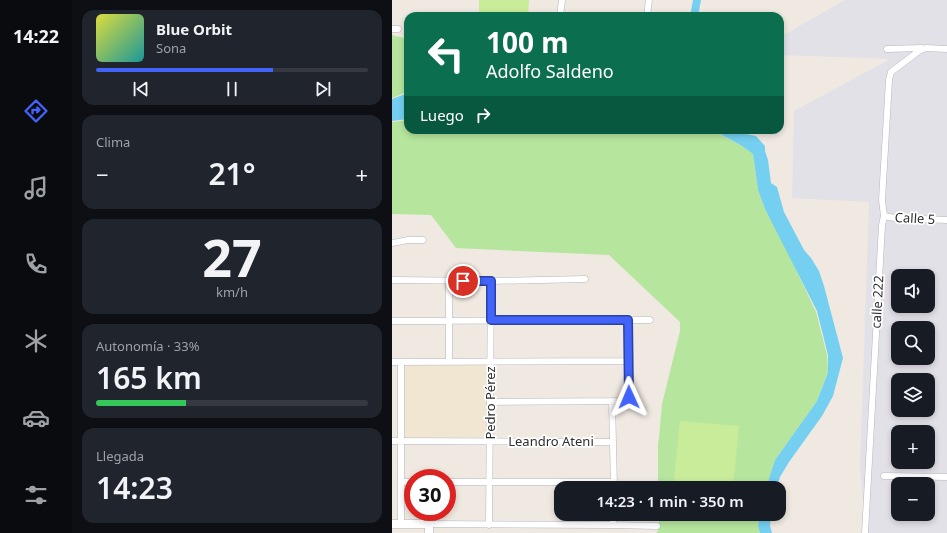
<!DOCTYPE html>
<html lang="es">
<head>
<meta charset="utf-8">
<style>
  :root { --surface:#171b24; --page:#20242c; --text:#f1f3f6; --muted:#9ea1a6; --line:#363941; --accent:#4264fb }
  body { margin:0; font-family:"Noto Sans",sans-serif; background:var(--page); color:var(--text); height:100vh; display:flex; flex-direction:column; font-size:15px; white-space:nowrap }
  * { box-sizing:border-box; margin:0 }
  p { font-size:13px; color:var(--muted) }
  .icon { flex:none; width:22px; height:22px; fill:none; stroke:currentColor; stroke-width:2; stroke-linecap:round; stroke-linejoin:round }
  .map { position:relative; flex:1; overflow:hidden }
  .panel { display:flex; flex-direction:column; gap:10px; padding:10px; background:#0d0f14; width:320px }
  .panel>* { flex:none }
  .hud { position:absolute; left:12px; top:12px; width:380px; height:122px; border-radius:12px; box-shadow:0 2px 6px #0003; background:#0b6e4f; color:#fff; overflow:hidden }
  .fabs { position:absolute; left:499px; top:269px; display:grid; gap:8px }
  .fabs a { display:grid; place-items:center; width:44px; height:44px; border-radius:8px; background:var(--surface); box-shadow:0 2px 6px #0003; font-size:20px }
  .speed { position:absolute; left:12px; top:469px; display:flex; gap:8px; font-size:20px; font-weight:700; text-align:center }
  .speed>* { display:grid; place-content:center; width:52px; height:52px; border-radius:50%; background:var(--surface); box-shadow:0 2px 6px #0003; line-height:1 }
  .speed .limit { border:6px solid #d22; background:#fff; color:#111 }
  .pin { position:absolute; display:grid; place-items:center; width:34px; height:34px; color:#fff; margin:-17px; border:2px solid #fff; border-radius:50%; box-shadow:0 1px 4px #0007 }
  .me { position:absolute; width:44px; margin:-22px; rotate:359deg; stroke-linejoin:round; filter:drop-shadow(0 0 3px #0008) }
  .turn { display:flex; align-items:center; gap:14px; height:84px; padding:0 16px; font-size:18px }
  .turn .icon { width:52px; height:52px; stroke-width:2.5 }
  .turn b { display:block; font-size:28px; line-height:34px }
  .then { display:flex; align-items:center; height:38px; padding:0 16px; background:#0003; gap:8px; font-size:15px }
  .big { font-size:30px; font-weight:600; line-height:1.1 }
  .panel .tile { flex:1; display:flex; flex-direction:column; justify-content:center; gap:6px; min-width:0; padding:0 14px; border-radius:12px; background:var(--page) }
  .panel .dial { align-items:center; gap:0 }
  .dial b { font-size:52px; line-height:1 }
  .song { display:flex; align-items:center; gap:12px }
  .cover { width:48px; height:48px; border-radius:6px; background:linear-gradient(135deg,hsl(60 70% 55%),hsl(180 70% 35%)) }
  .played { height:4px; border-radius:2px; background:linear-gradient(90deg,var(--accent) 65%,var(--line) 65%) }
  .keys { display:flex; justify-content:space-around; direction:ltr }
  .heat { display:flex; justify-content:space-between; align-items:center; font-size:22px; direction:ltr }
  .charge { height:6px; border-radius:3px; background:linear-gradient(90deg,#34c759 33%,var(--line) 0) }
  .trip { position:absolute; left:162px; top:481px; width:232px; height:40px; border-radius:12px; background:var(--surface); box-shadow:0 2px 6px #0003; font-weight:600; line-height:40px; text-align:center }
  main { display:flex; flex:1; min-height:0 }
  .tab-bar { display:flex; flex-direction:column; width:72px; justify-content:space-around; align-items:center; background:#090b0e; color:var(--muted) }
  .tab-bar .icon { width:28px; height:28px }
  .tab-bar .on { color:var(--accent) }
  .tab-bar b { font-size:18px; color:var(--text) }
  .map>svg:first-child { display:block }
  .industrial { fill:#e3e1e8; fill-rule:evenodd }
  .education { fill:#f0e6d1 }
  .green { fill:#b6e59e }
  .pitch { fill:#c9ec9a }
  .water { fill:#75cff0 }
  .lines { fill:none; stroke-linecap:round; stroke-linejoin:round }
  .minor-casing { stroke:#b4b7c1; stroke-width:7 }
  .tertiary-casing { stroke:#b4b7c1; stroke-width:9 }
  .minor { stroke:#fff; stroke-width:6 }
  .tertiary { stroke:#fff; stroke-width:8 }
  .route-casing { stroke:#2b41a3; stroke-width:10 }
  .route { stroke:#4264fb; stroke-width:7 }
  .labels { text-anchor:middle; stroke-width:3.5; stroke-linejoin:round; paint-order:stroke }
  .street-label { font-size:13px; fill:#2e2e2e; stroke:#fff }
</style>
</head>
<body>
<main>
<nav class="tab-bar">
<b>14:22</b>
<svg class="icon on" aria-label="directions" viewBox="0 0 24 24"><path d="M12 3l9 9-9 9-9-9zM9 14v-3h6M13 9l2 2-2 2"/></svg>
<svg class="icon" aria-label="music" viewBox="0 0 24 24"><path d="M9 18V5l10-2v13"/><circle cx="6" cy="18" r="3"/><circle cx="16" cy="16" r="3"/></svg>
<svg class="icon" aria-label="phone" viewBox="0 0 24 24"><path d="M5 4h4l2 5-3 2q2 4 5 5l2-3 5 2v4C11 20 4 13 5 4z"/></svg>
<svg class="icon" aria-label="climate" viewBox="0 0 24 24"><path d="M12 3v18M4 7l16 10M4 17L20 7"/></svg>
<svg class="icon" aria-label="car" viewBox="0 0 24 24"><path d="M5 17H2v-5l4-1 3-4h7l3 4 3 1v5h-3M9 17h6M6 11h13"/><circle cx="7" cy="17" r="2"/><circle cx="17" cy="17" r="2"/></svg>
<svg class="icon" aria-label="filters" viewBox="0 0 24 24"><path d="M4 7h16M4 17h16"/><circle cx="9" cy="7" r="2"/><circle cx="15" cy="17" r="2"/></svg>
</nav>
<section class="panel">
<div class="tile">
<div class="song"><i class="cover"></i><div><b>Blue Orbit</b><p>Sona</p></div></div>
<div class="played"></div>
<div class="keys"><svg class="icon" aria-label="previous" viewBox="0 0 24 24"><path d="M18 5L8 12l10 7zM5 5v14"/></svg><svg class="icon" aria-label="pause" viewBox="0 0 24 24"><path d="M8 5v14M16 5v14"/></svg><svg class="icon" aria-label="next" viewBox="0 0 24 24"><path d="M6 5l10 7-10 7zM19 5v14"/></svg></div>
</div>
<div class="tile"><p>Clima</p>
<div class="heat"><a>−</a><b class="big">21°</b><a>+</a></div>
</div>
<div class="tile dial"><b>27</b><p>km/h</p></div>
<div class="tile"><p>Autonomía · 33%</p><b class="big">165 km</b><div class="charge"></div></div>
<div class="tile"><p>Llegada</p><b class="big">14:23</b></div>
</section>
<div class="map">
<svg width="555" height="533" viewBox="0 0 555 533">
  <rect width="100%" height="100%" fill="#efe9e1"/>
  <path class="industrial" d="M453,0H555V533H474L468,467L477,202L400,198L402,111L498,59L388,55V37ZM506,276H536V306H506ZM506,328H536V358H506ZM506,380H536V410H506ZM506,432H536V462H506ZM506,484H536V514H506Z"/>
  <path class="education" d="M12,364L94,365V437L12,438Z"/>
  <path class="green" d="M0,35L16,39V91L1,98H0Z
    M16,120V130H320L350,146L361,154L366,190L373,209L390,240L424,312L435,355L436,371L425,401L383,460L374,488H266V443L267,438L270,404L288,331V322L217,255L64,248L39,215L0,214V122Z
    M266,514H368L366,526L368,533H265L267,521Z"/>
  <path class="pitch" d="M87,0H137L136,16H87Z
    M288,421L347,426L341,488H281Z"/>
  <path class="water" d="M301,0H309L306,16H298Z
    M16,93V119L0,121V99Z
    M321,130H346L354,134L364,136L373,146V151L376,160L379,183L385,187L392,212L412,250L419,258L427,271L432,286L451,358L441,396L430,416L397,462L388,477L385,488H374L383,460L425,401L436,372V355L425,311L373,209L366,190L361,154L350,146Z
    M368,514H379L378,526L380,533H368L366,526Z"/>
  <g class="lines">
    <g class="minor-casing">
      <path id="minor" d="M168,16L170,0
        M255,16L257,0
        M0,29H6
        M495,49L530,48
        M492,216L503,218L555,220
        M0,243L16,240H31
        M0,280L99,281L193,279
        M57,281V362
        M0,321L258,320
        M0,362L237,361
        M9,362V524
        M220,401L222,488
        M98,402L235,401L237,397L236,320
        M0,441L221,442
        M492,476L555,477
        M9,482H21
        M55,482H222
        M37,524L221,525L265,526
        M97,525L99,281
        M221,525V514
        M473,533L490,225L492,216L490,200L497,80L499,72L527,51L534,48L555,49"/>
    </g>
    <g class="tertiary-casing">
      <path id="tertiary" d="M0,524H37V533"/>
    </g>
    <use href="#minor" class="minor"/>
    <use href="#tertiary" class="tertiary"/>
  </g>
  <g class="lines">
    <g class="route-casing">
      <path id="route" d="M71,281H99V320H236L237,397"/>
    </g>
    <use href="#route" class="route"/>
  </g>
  <g class="labels">
    <g class="street-label">
      <text transform="translate(523 218) rotate(3)" y="5">Calle 5</text>
      <text transform="translate(485 302) rotate(-87)" y="5">calle 222</text>
      <text transform="translate(98 403) rotate(-90)" y="5">Pedro Pérez</text>
      <text x="159" y="446">Leandro Ateni</text>
    </g>
  </g>
</svg>
<div class="fabs">
<a><svg class="icon" aria-label="sound" viewBox="0 0 24 24"><path d="M4 9h4l5-4v14l-5-4H4zM17 9q2 3 0 6"/></svg></a>
<a><svg class="icon" aria-label="search" viewBox="0 0 24 24"><circle cx="10" cy="10" r="6"/><path d="M15 15l6 6"/></svg></a>
<a><svg class="icon" aria-label="layers" viewBox="0 0 24 24"><path d="M12 4l9 5-9 5-9-5zM3 14l9 5 9-5"/></svg></a>
<a>+</a>
<a>−</a>
</div>
<div class="speed"><div class="limit">30</div></div>
<div class="pin" style="left:71px;top:281px;background:#d93025"><svg class="icon" aria-label="arrive" viewBox="0 0 24 24"><path d="M6 21V4h12l-3 4 3 4H6"/></svg></div>
<svg class="me" style="left:237px;top:397px" viewBox="-20 -20 40 40"><path d="M0-17L14 15 0 8-14 15z" fill="#4264fb" stroke="#fff" stroke-width="4"/></svg>
<div class="trip">14:23 · 1 min · 350 m</div>
<div class="hud">
<div class="turn"><svg class="icon" aria-label="left" viewBox="0 0 24 24"><path d="M17 20v-9H6M10 6l-5 5 5 5"/></svg><div><b>100 m</b>Adolfo Saldeno</div></div>
<div class="then">Luego<svg class="icon" aria-label="right" viewBox="0 0 24 24"><path d="M7 20v-9h11M14 6l5 5-5 5"/></svg></div>
</div>
</div>
</main>
</body>
</html>
